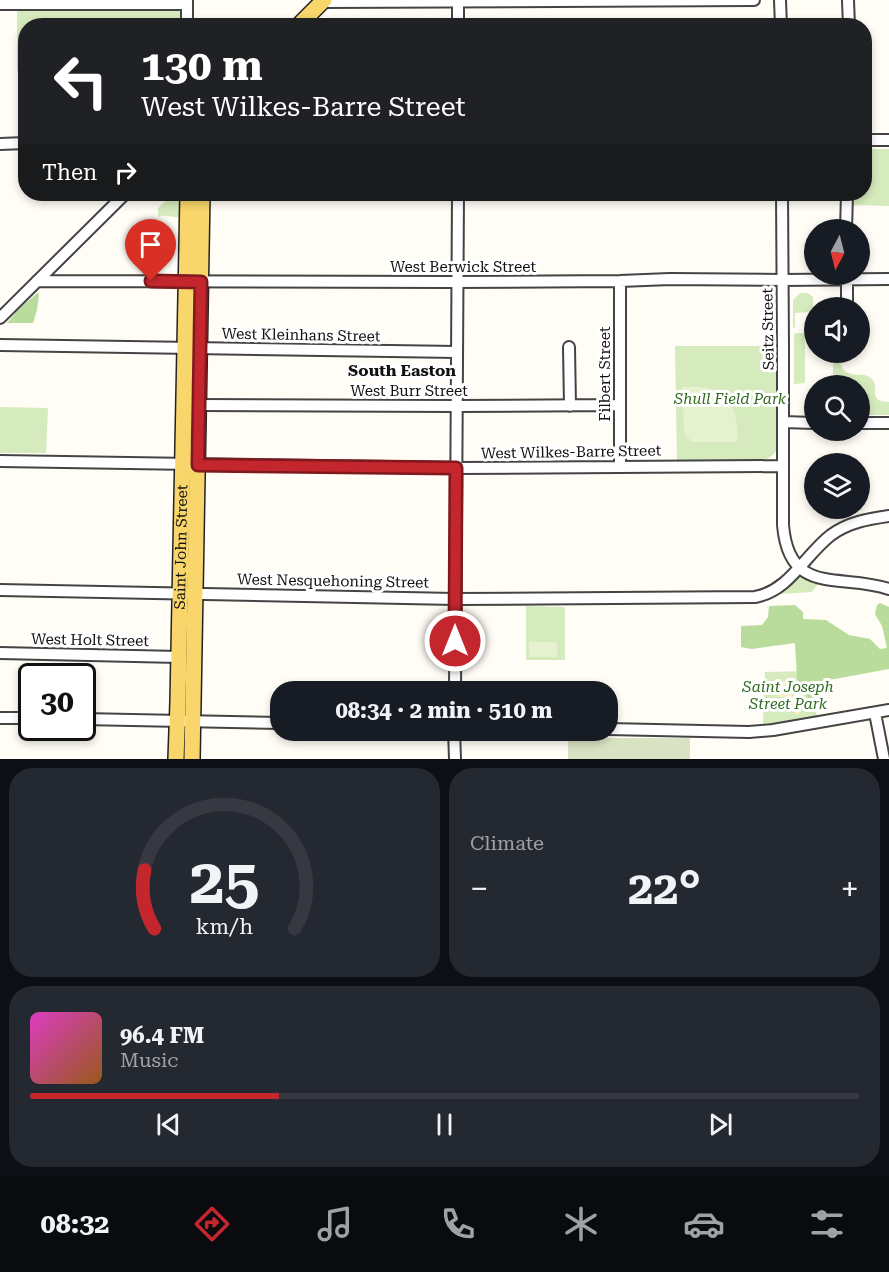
<!DOCTYPE html>
<html lang="en">
<head>
<meta charset="utf-8">
<style>
  :root { --surface:#171b24; --page:#242831; --text:#f1f3f6; --muted:#9ea1a6; --line:#363941; --accent:#c4262e }
  body { margin:0; font-family:"Roboto Serif",serif; background:var(--page); color:var(--text); height:100vh; display:flex; flex-direction:column; font-size:22px; white-space:nowrap }
  * { box-sizing:border-box; margin:0 }
  p { font-size:20px; color:var(--muted) }
  .icon { flex:none; width:33px; height:33px; fill:none; stroke:currentColor; stroke-width:2; stroke-linecap:round; stroke-linejoin:round }
  .map { position:relative; height:759px; overflow:hidden }
  .side { display:flex; flex-direction:column; gap:9px; padding:9px; background:#0d0f14; flex:1 }
  .side>* { flex:none }
  .guide { position:absolute; left:18px; top:18px; width:854px; height:183px; border-radius:24px; box-shadow:0 3px 9px #0003; background:#202124; color:#fff; overflow:hidden }
  .needle { width:39px; rotate:187deg }
  .fabs { position:absolute; left:804px; top:219px; display:grid; gap:12px }
  .fabs a { display:grid; place-items:center; width:66px; height:66px; border-radius:50%; background:var(--surface); box-shadow:0 3px 9px #0003; font-size:30px }
  .speed { position:absolute; left:18px; top:663px; display:flex; gap:12px; font-size:30px; font-weight:700; text-align:center }
  .speed>* { display:grid; place-content:center; width:78px; height:78px; border-radius:50%; background:var(--surface); box-shadow:0 3px 9px #0003; line-height:1 }
  .speed .limit { border:3px solid #111; border-radius:9px; background:#fff; color:#111 }
  .pin { position:absolute; display:grid; place-items:center; width:51px; height:51px; color:#fff; margin:-62px -26px; border-radius:50% 50% 50% 0; rotate:-45deg; box-shadow:0 0 6px #0007 }
  .pin .icon { rotate:45deg }
  .me { position:absolute; width:66px; margin:-33px; rotate:0deg; stroke-linejoin:round; filter:drop-shadow(0 0 4px #0008) }
  .turn { display:flex; align-items:center; gap:21px; height:126px; padding:0 24px; font-size:27px }
  .turn .icon { width:78px; height:78px; stroke-width:2.5 }
  .turn b { display:block; font-size:42px; line-height:51px }
  .then { display:flex; align-items:center; height:57px; padding:0 24px; background:#0003; gap:12px; font-size:22px }
  .big { font-size:45px; font-weight:700; line-height:1.1 }
  .side .card { flex:1; display:flex; flex-direction:column; justify-content:center; gap:9px; min-width:0; padding:0 21px; border-radius:24px; background:var(--page) }
  .side .dial { align-items:center; gap:0 }
  .dial svg { height:156px; overflow:visible; fill:none; stroke:var(--line); stroke-width:7; stroke-linecap:round; text-anchor:middle }
  .dial text { fill:var(--text); stroke:none }
  .song { display:flex; align-items:center; gap:18px }
  .cover { width:72px; height:72px; border-radius:9px; background:linear-gradient(135deg,hsl(310 70% 55%),hsl(30 70% 35%)) }
  .played { height:6px; border-radius:3px; background:linear-gradient(90deg,var(--accent) 30%,var(--line) 30%) }
  .keys { display:flex; justify-content:space-around; direction:ltr }
  .heat { display:flex; justify-content:space-between; align-items:center; font-size:33px; direction:ltr }
  .side .tiles { flex:1; display:grid; gap:9px; grid-template-columns:1fr 1fr }
  .card:last-child { grid-column:span 2 }
  .trip { position:absolute; left:270px; top:681px; width:348px; height:60px; border-radius:24px; background:var(--surface); box-shadow:0 3px 9px #0003; font-weight:700; line-height:60px; text-align:center }
  .tab-bar { display:flex; height:96px; justify-content:space-around; align-items:center; background:#090b0e; color:var(--muted) }
  .tab-bar .icon { width:42px; height:42px }
  .tab-bar .on { color:var(--accent) }
  .tab-bar b { font-size:27px; color:var(--text) }
  .map>svg:first-child { display:block }
  .green { fill:#d5ebbd }
  .forest { fill:#b9dc9c }
  .sand { fill:#fbeec1 }
  .cemetery { fill:#d9e3c4 }
  .pitch { fill:#e6f2cf }
  .lines { fill:none; stroke-linecap:round; stroke-linejoin:round }
  .minor-casing { stroke:#444; stroke-width:14 }
  .primary-casing { stroke:#222; stroke-width:18 }
  .minor { stroke:#fff; stroke-width:10 }
  .primary { stroke:#f9d66b; stroke-width:15 }
  .route-casing { stroke:#7f191e; stroke-width:15 }
  .route { stroke:#c4262e; stroke-width:10 }
  .labels { text-anchor:middle; stroke-width:6; stroke-linejoin:round; paint-order:stroke }
  .street-label { font-size:15px; fill:#111; stroke:#fff }
  .park-label { font-size:15px; font-style:italic; fill:#2f6b1f; stroke:#fff }
  .neighbourhood-label { font-size:16px; font-weight:bold; fill:#111; stroke:#fff }
</style>
</head>
<body>
<div class="map">
<svg width="889" height="759" viewBox="0 0 889 759">
  <rect width="100%" height="100%" fill="#fffdf5"/>
  <path class="green" d="M178,9L181,13V25L26,26L25,71H17V10Z
    M864,149H889V206L852,205L851,202V194H864Z
    M164,194H180V217C172,218 166,214 158,217V208L168,199Z
    M800,293H808L813,297V309H811V312L795,313V328L793,327V300Z
    M796,333H805V383L795,384H794V334Z
    M675,346H783L779,447L773,455L756,466H677Z
    M836,353H839C841,386 863,368 872,379C881,389 866,401 889,402V415H860V386L833,385V363L836,360Z
    M0,407L48,408L46,453H0Z
    M800,577H802L818,584L812,592L780,594Z
    M526,606L565,607V660H526Z
    M809,671L817,717L785,723L763,724L765,672Z"/>
  <path class="forest" d="M37,293L39,294L37,310L33,323H7L17,311Z
    M880,603L889,607V669L824,681L820,699L808,698L797,679L795,643L752,649L741,647V626L762,625L768,617L769,606L795,605L803,612V619L826,620L849,635L870,639L880,649L887,648L882,626L875,614L877,605Z"/>
  <path class="sand" d="M782,681C792,681 791,688 792,696L798,699L801,707L799,714H796L789,708V699L788,697H780L777,694L776,685Z"/>
  <path class="cemetery" d="M568,738H690V759H568Z"/>
  <path class="pitch" d="M682,387C690,387 699,386 707,388C734,393 739,419 737,442H692L684,433Z
    M529,642H557V657H529Z"/>
  <g class="lines">
    <g class="minor-casing">
      <path id="minor" d="M187,0V26
        M458,0V26
        M780,0L781,26
        M848,0L849,26
        M323,2L754,0
        M0,4H187
        M864,140H889
        M0,144L26,143
        M782,194L783,346V525C789,597 841,573 889,589
        M846,230L847,194
        M847,275V308
        M37,281L452,282L620,281L670,279L782,280L889,279
        M620,281V466
        M0,318L125,194
        M0,345L457,352
        M569,347L570,406
        M199,405L457,406L620,405
        M783,422L814,423
        M860,423H889
        M0,461L456,468L783,466
        M0,590L455,599L755,597C789,591 805,555 831,535C849,522 868,519 889,516
        M0,653L179,657
        M455,692L458,194
        M875,713L884,759
        M0,718H32
        M82,719L280,723
        M608,729L749,732L773,730L889,710
        M454,730L455,759"/>
    </g>
    <g class="primary-casing">
      <g id="primary">
        <path d="M298,26L324,0"/>
        <path id="s1" d="M176,759L178,702L188,194"/>
        <path d="M192,759L202,194"/>
      </g>
    </g>
    <use href="#minor" class="minor"/>
    <use href="#primary" class="primary"/>
  </g>
  <g class="lines">
    <g class="route-casing">
      <path id="route" d="M151,281L201,282L198,465L456,468L455,641"/>
    </g>
    <use href="#route" class="route"/>
  </g>
  <g class="labels">
    <g class="street-label">
      <text x="463" y="272">West Berwick Street</text>
      <text transform="translate(768 329) rotate(-91)" y="5">Seitz Street</text>
      <text transform="translate(301 335) rotate(1)" y="5">West Kleinhans Street</text>
      <text transform="translate(605 374) rotate(-90)" y="5">Filbert Street</text>
      <text x="409" y="396">West Burr Street</text>
      <text transform="translate(571 452) rotate(-1)" y="5">West Wilkes-Barre Street</text>
      <text dy="5" stroke="none"><textPath href="#s1" startOffset="212">Saint John Street</textPath></text>
      <text transform="translate(333 581) rotate(1)" y="5">West Nesquehoning Street</text>
      <text transform="translate(90 640) rotate(1)" y="5">West Holt Street</text>
    </g>
    <g class="park-label">
      <text x="730" y="404">Shull Field Park</text>
      <text x="788" y="692">Saint Joseph<tspan x="788" dy="17">Street Park</tspan></text>
    </g>
    <g class="neighbourhood-label">
      <text x="402" y="376">South Easton</text>
    </g>
  </g>
</svg>
<div class="fabs">
<a><svg class="needle" viewBox="-14 -14 28 28"><path d="M0-13l5 13h-10z" fill="#e53935"/><path d="M0 13l5-13h-10z" fill="#9ea1a6"/></svg></a>
<a><svg class="icon" aria-label="sound" viewBox="0 0 24 24"><path d="M4 9h4l5-4v14l-5-4H4zM17 9q2 3 0 6"/></svg></a>
<a><svg class="icon" aria-label="search" viewBox="0 0 24 24"><circle cx="10" cy="10" r="6"/><path d="M15 15l6 6"/></svg></a>
<a><svg class="icon" aria-label="layers" viewBox="0 0 24 24"><path d="M12 4l9 5-9 5-9-5zM3 14l9 5 9-5"/></svg></a>
</div>
<div class="speed"><div class="limit">30</div></div>
<div class="pin" style="left:151px;top:281px;background:#d93025"><svg class="icon" aria-label="arrive" viewBox="0 0 24 24"><path d="M6 21V4h12l-3 4 3 4H6"/></svg></div>
<svg class="me" style="left:455px;top:641px" viewBox="-20 -20 40 40"><circle r="17" fill="#c4262e" stroke="#fff" stroke-width="3"/><path d="M0-11L8 9 0 5-8 9z" fill="#fff"/></svg>
<div class="trip">08:34 · 2 min · 510 m</div>
<div class="guide">
<div class="turn"><svg class="icon" aria-label="left" viewBox="0 0 24 24"><path d="M17 20v-9H6M10 6l-5 5 5 5"/></svg><div><b>130 m</b>West Wilkes-Barre Street</div></div>
<div class="then">Then<svg class="icon" aria-label="right" viewBox="0 0 24 24"><path d="M7 20v-9h11M14 6l5 5-5 5"/></svg></div>
</div>
</div>
<section class="side">
<div class="tiles">
<div class="card dial"><svg viewBox="0 0 100 80">
<path d="M14 69A42 42 0 1 1 86 69"/>
<path d="M14 69A42 42 0 0 1 9 39" stroke="#c4262e"/>
<text x="50" y="56" font-size="32" font-weight="700">25</text>
<text x="50" y="72" font-size="11">km/h</text>
</svg></div>
<div class="card"><p>Climate</p>
<div class="heat"><a>−</a><b class="big">22°</b><a>+</a></div>
</div>
<div class="card">
<div class="song"><i class="cover"></i><div><b>96.4 FM</b><p>Music</p></div></div>
<div class="played"></div>
<div class="keys"><svg class="icon" aria-label="previous" viewBox="0 0 24 24"><path d="M18 5L8 12l10 7zM5 5v14"/></svg><svg class="icon" aria-label="pause" viewBox="0 0 24 24"><path d="M8 5v14M16 5v14"/></svg><svg class="icon" aria-label="next" viewBox="0 0 24 24"><path d="M6 5l10 7-10 7zM19 5v14"/></svg></div>
</div>
</div>
</section>
<nav class="tab-bar">
<b>08:32</b>
<svg class="icon on" aria-label="directions" viewBox="0 0 24 24"><path d="M12 3l9 9-9 9-9-9zM9 14v-3h6M13 9l2 2-2 2"/></svg>
<svg class="icon" aria-label="music" viewBox="0 0 24 24"><path d="M9 18V5l10-2v13"/><circle cx="6" cy="18" r="3"/><circle cx="16" cy="16" r="3"/></svg>
<svg class="icon" aria-label="phone" viewBox="0 0 24 24"><path d="M5 4h4l2 5-3 2q2 4 5 5l2-3 5 2v4C11 20 4 13 5 4z"/></svg>
<svg class="icon" aria-label="climate" viewBox="0 0 24 24"><path d="M12 3v18M4 7l16 10M4 17L20 7"/></svg>
<svg class="icon" aria-label="car" viewBox="0 0 24 24"><path d="M5 17H2v-5l4-1 3-4h7l3 4 3 1v5h-3M9 17h6M6 11h13"/><circle cx="7" cy="17" r="2"/><circle cx="17" cy="17" r="2"/></svg>
<svg class="icon" aria-label="filters" viewBox="0 0 24 24"><path d="M4 7h16M4 17h16"/><circle cx="9" cy="7" r="2"/><circle cx="15" cy="17" r="2"/></svg>
</nav>
</body>
</html>
